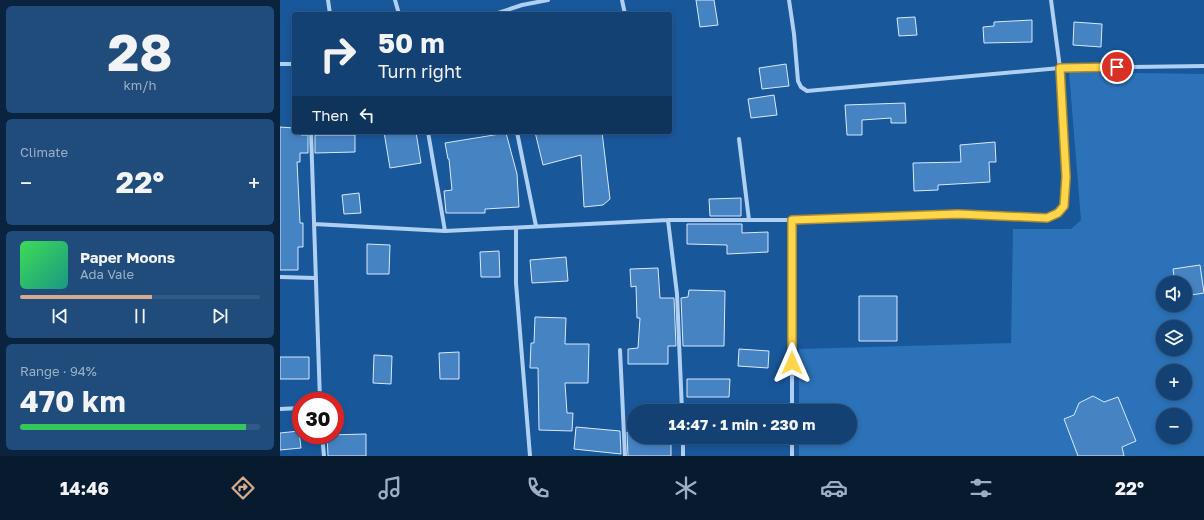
<!DOCTYPE html>
<html lang="en">
<head>
<meta charset="utf-8">
<style>
  :root { --surface:#134174; --page:#204c7c; --text:#f1f3f6; --muted:#9dafc5; --line:#325a86; --accent:#d6ab8b }
  body { margin:0; font-family:"Golos Text",sans-serif; background:var(--page); color:var(--text); height:100vh; display:flex; flex-direction:column; font-size:15px; white-space:nowrap }
  * { box-sizing:border-box; margin:0 }
  p { font-size:13px; color:var(--muted) }
  .icon { flex:none; width:22px; height:22px; fill:none; stroke:currentColor; stroke-width:2; stroke-linecap:round; stroke-linejoin:round }
  .map { position:relative; flex:1; overflow:hidden }
  .sheet { display:flex; flex-direction:column; gap:6px; padding:6px; background:#0a2440; width:280px }
  .sheet>* { flex:none }
  .hud { position:absolute; left:12px; top:12px; width:380px; height:122px; border-radius:4px; box-shadow:0 2px 6px #0003,0 0 0 1px var(--line); background:#134174; color:var(--text); overflow:hidden }
  .fabs { position:absolute; left:876px; top:276px; display:grid; gap:8px }
  .fabs a { display:grid; place-items:center; width:36px; height:36px; border-radius:50%; background:var(--surface); box-shadow:0 2px 6px #0003,0 0 0 1px var(--line); font-size:20px }
  .speed { position:absolute; left:12px; top:392px; display:flex; gap:8px; font-size:20px; font-weight:700; text-align:center }
  .speed>* { display:grid; place-content:center; width:52px; height:52px; border-radius:50%; background:var(--surface); box-shadow:0 2px 6px #0003,0 0 0 1px var(--line); line-height:1 }
  .speed .limit { border:6px solid #d22; background:#fff; color:#111 }
  .pin { position:absolute; display:grid; place-items:center; width:34px; height:34px; color:#fff; margin:-17px; border:2px solid #fff; border-radius:50%; box-shadow:0 1px 4px #0007 }
  .me { position:absolute; width:44px; margin:-22px; rotate:0deg; stroke-linejoin:round; filter:drop-shadow(0 0 3px #0008) }
  .turn { display:flex; align-items:center; gap:14px; height:84px; padding:0 20px; font-size:18px }
  .turn .icon { width:52px; height:52px; stroke-width:2.5 }
  .turn b { display:block; font-size:28px; line-height:34px }
  .then { display:flex; align-items:center; height:38px; padding:0 20px; background:#0003; gap:8px; font-size:15px }
  .big { font-size:30px; font-weight:700; line-height:1.1 }
  .sheet .widget { flex:1; display:flex; flex-direction:column; justify-content:center; gap:6px; min-width:0; padding:0 14px; border-radius:6px; background:var(--page) }
  .sheet .dial { align-items:center; gap:0 }
  .dial b { font-size:52px; line-height:1 }
  .song { display:flex; align-items:center; gap:12px }
  .cover { width:48px; height:48px; border-radius:6px; background:linear-gradient(135deg,hsl(130 70% 55%),hsl(170 70% 35%)) }
  .played { height:4px; border-radius:2px; background:linear-gradient(90deg,var(--accent) 55%,var(--line) 55%) }
  .keys { display:flex; justify-content:space-around; direction:ltr }
  .heat { display:flex; justify-content:space-between; align-items:center; font-size:22px; direction:ltr }
  .charge { height:6px; border-radius:3px; background:linear-gradient(90deg,#34c759 94%,var(--line) 0) }
  .trip { position:absolute; left:347px; top:404px; width:230px; height:40px; border-radius:20px; background:var(--surface); box-shadow:0 2px 6px #0003,0 0 0 1px var(--line); font-weight:700; line-height:40px; text-align:center }
  .dock { display:flex; height:64px; justify-content:space-around; align-items:center; background:#081a2e; color:var(--muted) }
  .dock .icon { width:28px; height:28px }
  .dock .current { color:var(--accent) }
  .dock b { font-size:18px; color:var(--text) }
  main { display:flex; flex:1; min-height:0 }
  .map>svg:first-child { display:block }
  .green { fill:#2c72b8; fill-rule:evenodd }
  .building { fill:#4683c3; stroke:#d7e9fc }
  .lines { fill:none; stroke-linecap:round; stroke-linejoin:round }
  .minor { stroke:#afd0f2; stroke-width:4 }
  .route-casing { stroke:#a68a30; stroke-width:10 }
  .route { stroke:#ffd54a; stroke-width:7 }
</style>
</head>
<body>
<main>
<section class="sheet">
<div class="widget dial"><b>28</b><p>km/h</p></div>
<div class="widget"><p>Climate</p>
<div class="heat"><a>−</a><b class="big">22°</b><a>+</a></div>
</div>
<div class="widget">
<div class="song"><i class="cover"></i><div><b>Paper Moons</b><p>Ada Vale</p></div></div>
<div class="played"></div>
<div class="keys"><svg class="icon" aria-label="previous" viewBox="0 0 24 24"><path d="M18 5L8 12l10 7zM5 5v14"/></svg><svg class="icon" aria-label="pause" viewBox="0 0 24 24"><path d="M8 5v14M16 5v14"/></svg><svg class="icon" aria-label="next" viewBox="0 0 24 24"><path d="M6 5l10 7-10 7zM19 5v14"/></svg></div>
</div>
<div class="widget"><p>Range · 94%</p><b class="big">470 km</b><div class="charge"></div></div>
</section>
<div class="map">
<svg width="924" height="456" viewBox="0 0 924 456">
  <rect width="100%" height="100%" fill="#19579b"/>
  <path class="green" d="M789,72L924,74V456H519V437H570V411H519V349L731,343L733,229H791L801,220ZM883,283H905V305H883ZM883,327H905V349H883ZM883,371H905V393H883ZM883,415H905V437H883Z"/>
  <path class="building" d="M416,0H434L438,25L420,27Z
    M635,17L637,35L619,36L617,18Z
    M752,20V42L704,43L703,27L714,26V22Z
    M794,22L822,24L821,47L793,45Z
    M506,64L509,86L482,89L479,68Z
    M494,95L497,115L471,118L468,99Z
    M625,103L626,123H611V118L582,120V135H567L565,105Z
    M0,127L14,128V132H21V135H28V153H20V162H17L20,223H23V247H18V270H0Z
    M104,132H136L141,163L110,168Z
    M255,132H322L330,199L323,205L304,207L301,155L263,165Z
    M226,133L237,174L239,207L205,209V213H166L164,191L172,190L169,159H168L165,143Z
    M35,135H75V152L35,153Z
    M715,142L716,162H709L710,182L658,185V190L634,191L633,163L681,162L680,145Z
    M79,193L81,213L64,214L62,195Z
    M461,198V216H430L429,199Z
    M407,224H462V233L488,232V252L447,254V245L407,244Z
    M87,244L110,245L109,274H87Z
    M219,251L220,277H201L200,252Z
    M286,257L288,281L252,283L250,260Z
    M920,265L924,293L905,296V283H895L893,269Z
    M378,268L380,298H394L396,346H388V364H348V349L358,348L360,318H357L356,286L351,287L350,269Z
    M409,290L445,291L444,346H403L401,298L408,297Z
    M579,296H617V341H579Z
    M255,317L286,318L285,344H309L308,383H285L287,413H293L292,431L259,430L258,368H250L251,343H254Z
    M459,349L489,351L488,368L458,366Z
    M179,352V379H160L159,353Z
    M94,355L112,356L111,384L93,383Z
    M0,357H29V379H0Z
    M407,379H450L449,397H407Z
    M813,396L824,402L838,397L856,441L842,447L844,456H798L784,419L794,415L799,403Z
    M296,427L340,431L341,454L294,449Z
    M19,431L21,448L0,450V433Z
    M347,432L354,433V437H391V456H348Z
    M86,434V456H48L47,435Z"/>
  <g class="lines">
    <path class="minor" d="M48,0L50,14
      M115,0L119,14
      M342,0L345,14
      M509,0L514,34L518,81L521,87L527,91L780,68L924,66
      M215,14L242,5L268,0
      M0,64H14
      M31,132L40,401
      M148,132L165,231
      M237,132L256,226
      M459,139L469,220
      M388,220L397,294L402,411
      M512,220V411
      M34,224L165,231L388,220H512L678,214L767,218L778,213L785,205L786,177L780,68L771,0
      M236,228V283L250,456
      M0,277L35,278
      M340,350L345,456
      M0,409L21,408
      M42,435L44,456
      M403,437V456
      M512,437V456"/>
  </g>
  <g class="lines">
    <g class="route-casing">
      <path id="route" d="M512,363V220L678,214L767,218L778,213L784,206L786,177L780,68L837,67"/>
    </g>
    <use href="#route" class="route"/>
  </g>
</svg>
<div class="fabs">
<a><svg class="icon" aria-label="sound" viewBox="0 0 24 24"><path d="M4 9h4l5-4v14l-5-4H4zM17 9q2 3 0 6"/></svg></a>
<a><svg class="icon" aria-label="layers" viewBox="0 0 24 24"><path d="M12 4l9 5-9 5-9-5zM3 14l9 5 9-5"/></svg></a>
<a>+</a>
<a>−</a>
</div>
<div class="speed"><div class="limit">30</div></div>
<div class="pin" style="left:837px;top:67px;background:#d93025"><svg class="icon" aria-label="arrive" viewBox="0 0 24 24"><path d="M6 21V4h12l-3 4 3 4H6"/></svg></div>
<svg class="me" style="left:512px;top:363px" viewBox="-20 -20 40 40"><path d="M0-17L14 15 0 8-14 15z" fill="#ffd54a" stroke="#fff" stroke-width="4"/></svg>
<div class="trip">14:47 · 1 min · 230 m</div>
<div class="hud">
<div class="turn"><svg class="icon" aria-label="right" viewBox="0 0 24 24"><path d="M7 20v-9h11M14 6l5 5-5 5"/></svg><div><b>50 m</b>Turn right</div></div>
<div class="then">Then<svg class="icon" aria-label="left" viewBox="0 0 24 24"><path d="M17 20v-9H6M10 6l-5 5 5 5"/></svg></div>
</div>
</div>
</main>
<nav class="dock">
<b>14:46</b>
<svg class="icon current" aria-label="directions" viewBox="0 0 24 24"><path d="M12 3l9 9-9 9-9-9zM9 14v-3h6M13 9l2 2-2 2"/></svg>
<svg class="icon" aria-label="music" viewBox="0 0 24 24"><path d="M9 18V5l10-2v13"/><circle cx="6" cy="18" r="3"/><circle cx="16" cy="16" r="3"/></svg>
<svg class="icon" aria-label="phone" viewBox="0 0 24 24"><path d="M5 4h4l2 5-3 2q2 4 5 5l2-3 5 2v4C11 20 4 13 5 4z"/></svg>
<svg class="icon" aria-label="climate" viewBox="0 0 24 24"><path d="M12 3v18M4 7l16 10M4 17L20 7"/></svg>
<svg class="icon" aria-label="car" viewBox="0 0 24 24"><path d="M5 17H2v-5l4-1 3-4h7l3 4 3 1v5h-3M9 17h6M6 11h13"/><circle cx="7" cy="17" r="2"/><circle cx="17" cy="17" r="2"/></svg>
<svg class="icon" aria-label="filters" viewBox="0 0 24 24"><path d="M4 7h16M4 17h16"/><circle cx="9" cy="7" r="2"/><circle cx="15" cy="17" r="2"/></svg>
<b>22°</b>
</nav>
</body>
</html>
